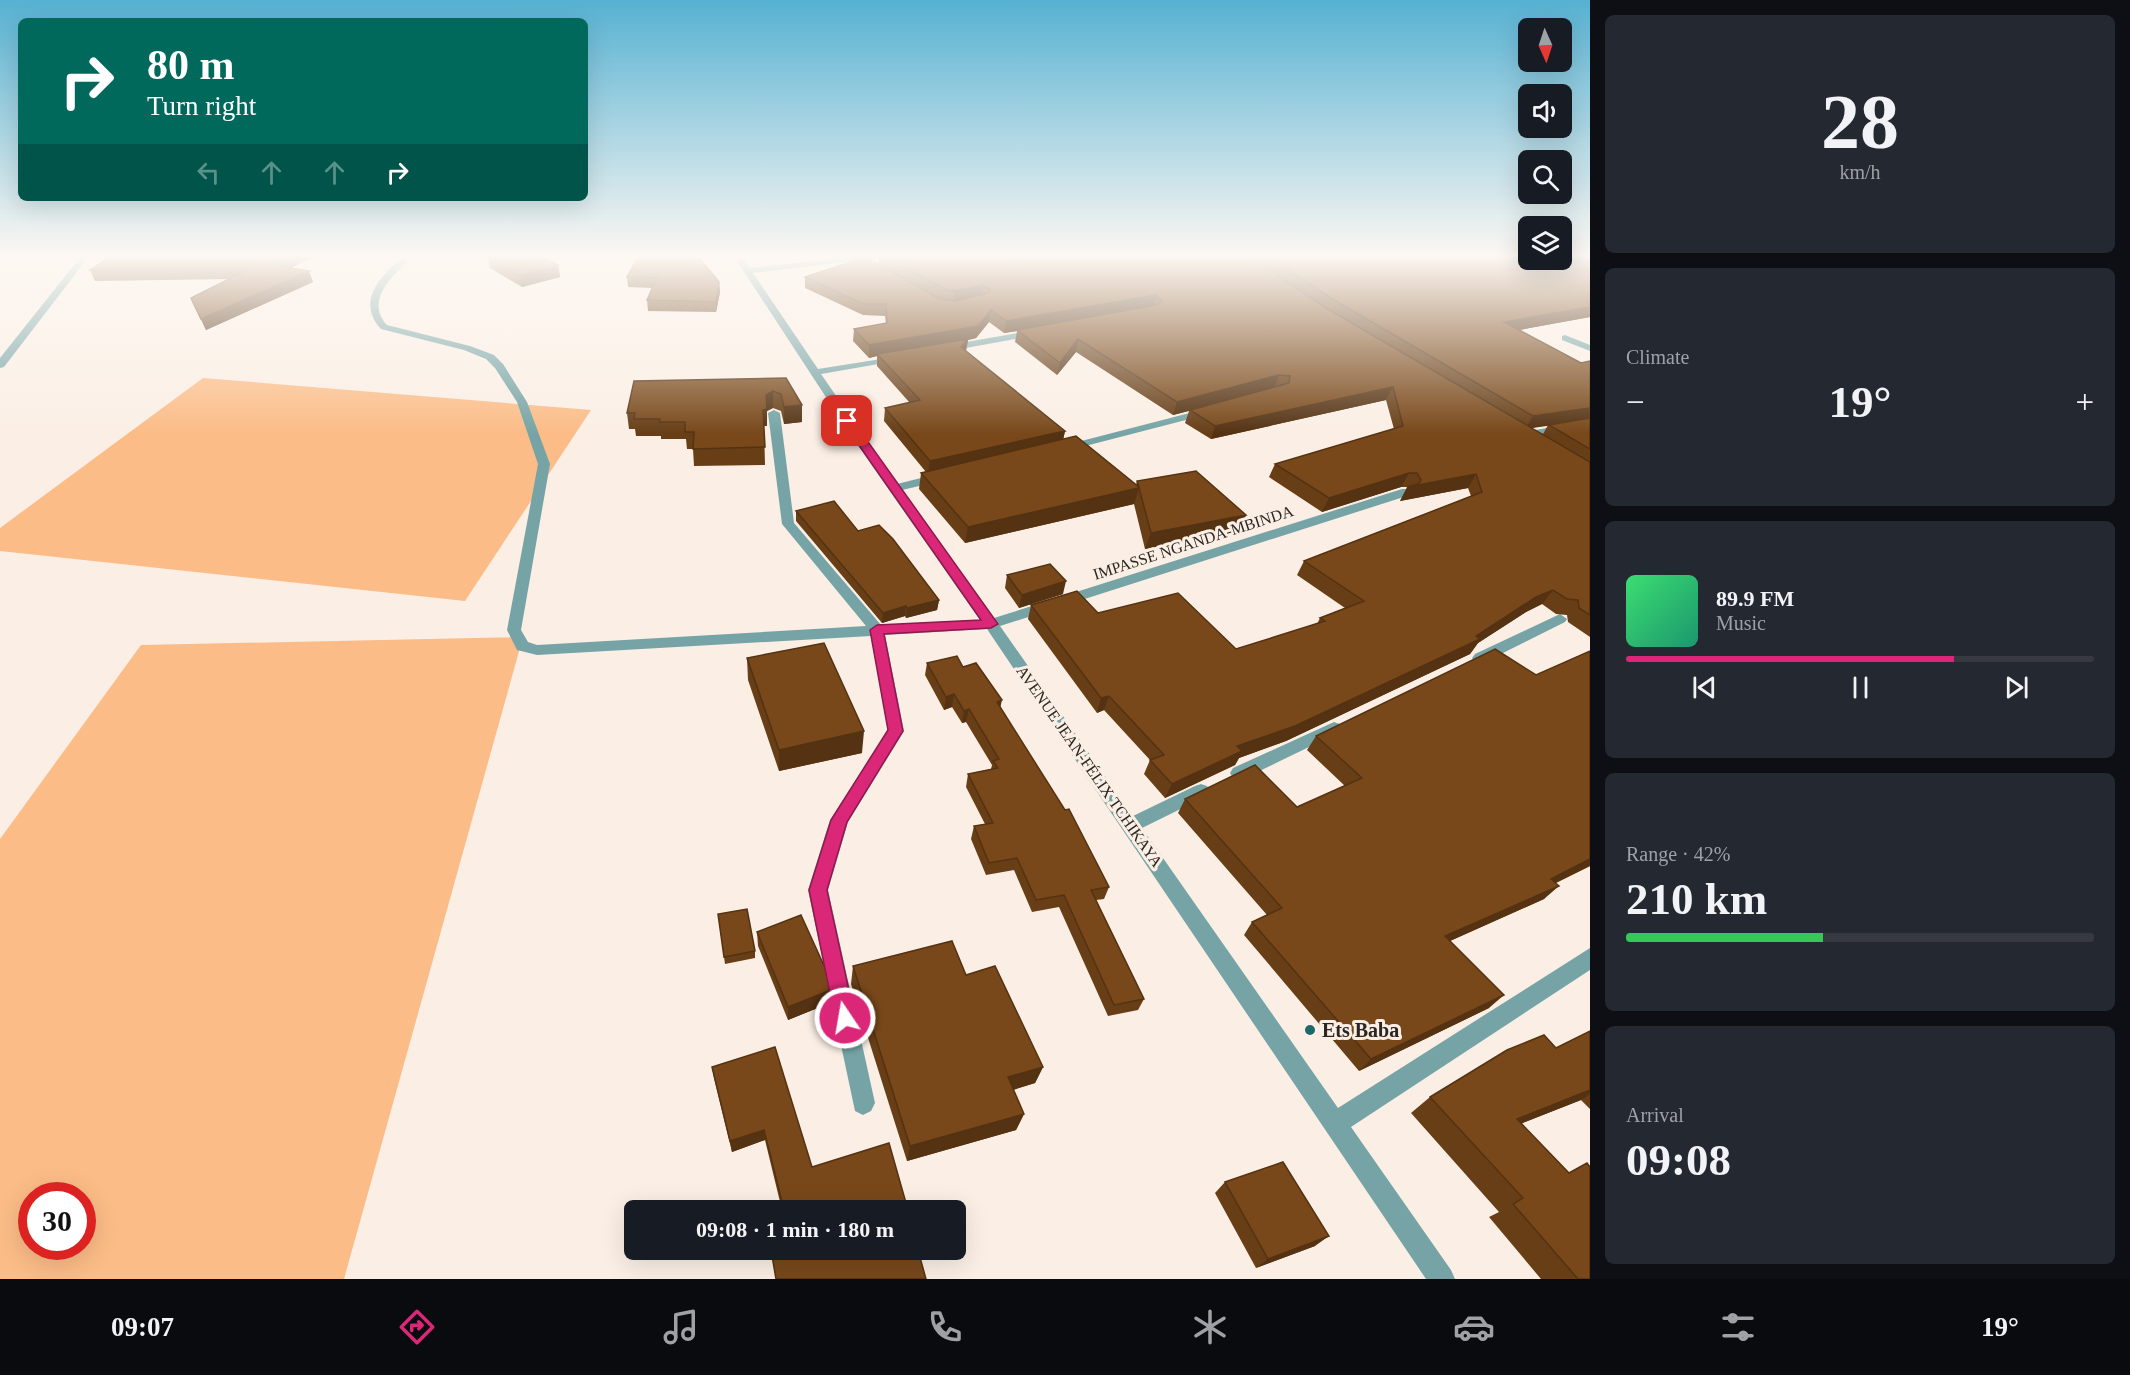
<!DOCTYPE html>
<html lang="en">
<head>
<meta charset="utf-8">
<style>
  :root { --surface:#171b24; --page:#242831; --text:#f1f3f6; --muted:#9ea1a6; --line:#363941; --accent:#db2777 }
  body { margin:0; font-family:"Times New Roman",serif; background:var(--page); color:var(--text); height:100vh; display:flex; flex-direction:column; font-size:22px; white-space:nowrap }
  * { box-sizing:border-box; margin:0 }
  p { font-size:20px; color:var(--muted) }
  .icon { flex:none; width:33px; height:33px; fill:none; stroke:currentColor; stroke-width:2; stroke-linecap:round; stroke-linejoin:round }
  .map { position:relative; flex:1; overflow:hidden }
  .details { display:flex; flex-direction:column; gap:15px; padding:15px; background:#0d0f14; width:540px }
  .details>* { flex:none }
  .hud { position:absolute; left:18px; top:18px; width:570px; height:183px; border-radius:9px; box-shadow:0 6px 24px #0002; background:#00695c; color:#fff; overflow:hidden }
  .needle { width:39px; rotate:177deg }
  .buttons { position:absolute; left:1518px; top:18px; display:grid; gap:12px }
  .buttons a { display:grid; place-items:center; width:54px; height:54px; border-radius:9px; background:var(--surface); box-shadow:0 6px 24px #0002; font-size:30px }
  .speed { position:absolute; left:18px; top:1182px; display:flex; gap:12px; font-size:30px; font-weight:700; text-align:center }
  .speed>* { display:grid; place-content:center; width:78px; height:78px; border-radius:50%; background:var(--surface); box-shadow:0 6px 24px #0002; line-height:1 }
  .speed .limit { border:9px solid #d22; background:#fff; color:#111 }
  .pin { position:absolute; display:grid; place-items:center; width:51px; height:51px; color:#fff; margin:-26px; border-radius:12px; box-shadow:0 3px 9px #0006 }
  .me { position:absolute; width:66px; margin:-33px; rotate:348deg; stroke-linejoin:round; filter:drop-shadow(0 0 4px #0008) }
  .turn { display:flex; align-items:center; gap:21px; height:126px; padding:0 30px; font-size:27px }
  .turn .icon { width:78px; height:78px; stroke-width:2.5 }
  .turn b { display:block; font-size:42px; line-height:51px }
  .lanes { display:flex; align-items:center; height:57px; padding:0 30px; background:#0003; justify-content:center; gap:30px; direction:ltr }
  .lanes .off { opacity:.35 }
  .big { font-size:45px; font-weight:700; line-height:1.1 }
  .details .card { flex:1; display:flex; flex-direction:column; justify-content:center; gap:9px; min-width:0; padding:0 21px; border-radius:9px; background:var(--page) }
  .details .dial { align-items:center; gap:0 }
  .dial b { font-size:78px; line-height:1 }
  .song { display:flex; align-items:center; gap:18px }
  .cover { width:72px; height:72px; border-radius:9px; background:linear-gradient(135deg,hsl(140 70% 55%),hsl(160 70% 35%)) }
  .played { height:6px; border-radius:3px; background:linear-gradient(90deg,var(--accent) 70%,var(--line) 70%) }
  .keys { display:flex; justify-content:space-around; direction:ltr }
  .heat { display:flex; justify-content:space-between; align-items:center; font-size:33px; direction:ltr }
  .charge { height:9px; border-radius:4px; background:linear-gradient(90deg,#34c759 42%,var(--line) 0) }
  .trip { position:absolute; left:624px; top:1200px; width:342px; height:60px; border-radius:9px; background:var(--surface); box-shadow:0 6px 24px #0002; font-weight:700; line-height:60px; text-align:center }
  .dock { display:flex; height:96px; justify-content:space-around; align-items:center; background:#090b0e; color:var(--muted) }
  .dock .icon { width:42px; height:42px }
  .dock .selected { color:var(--accent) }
  .dock b { font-size:27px; color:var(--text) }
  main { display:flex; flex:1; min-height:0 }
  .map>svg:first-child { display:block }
  .green { fill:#fbbc87; fill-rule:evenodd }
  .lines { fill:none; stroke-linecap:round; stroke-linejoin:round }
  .minor { fill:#76a4a6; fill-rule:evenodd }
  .wall { fill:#673e16; fill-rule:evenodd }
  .shaded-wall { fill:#543212 }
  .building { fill:#78481a; stroke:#543212; stroke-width:1.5 }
  .route { fill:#db2777; stroke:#8e194d; stroke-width:1.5 }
  .poi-dot { fill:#1c696c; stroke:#fbefe5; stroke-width:2 }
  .labels { text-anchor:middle; stroke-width:6; stroke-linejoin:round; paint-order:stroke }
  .street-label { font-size:16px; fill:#2a2622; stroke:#fbefe5 }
  .near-poi-label { font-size:20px; font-weight:bold; fill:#2a2622; stroke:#fbefe5; text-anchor:start }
</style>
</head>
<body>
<main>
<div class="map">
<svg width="1590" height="1279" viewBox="0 0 1590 1279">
  <rect width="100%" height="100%" fill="#fbefe5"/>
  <path class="green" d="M203,378L591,410L465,601L0,551V528Z
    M523,637L344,1279H0V839L141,645ZM32,1196H82V1246H32Z"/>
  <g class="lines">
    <path class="minor" d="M82,255H90L4,367L0,368V358Z
      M405,255H414C396,273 363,299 387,325L470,346L494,355L503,364L527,402L550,464L521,630L528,642L537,645L866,626L782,524L768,413L774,410L780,413L794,523L881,625L980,620L852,437L733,255H741L750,268L869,255H890L886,257L753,273L818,369L900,356L901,358L896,361L821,374L897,484L941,473L945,474V480L902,490L994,618L1402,489H1410L1412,492L1410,495L1000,626L1133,816L1195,786L1201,784L1207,786L1210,791L1207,796L1142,828L1338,1108L1590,948V970L1351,1127L1451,1270L1455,1279H1426L987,629L885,635L904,731L848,822L828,890L875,1103L871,1111L863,1115L855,1111L808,890L830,820L888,730L871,636L537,655L517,650L507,630L538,464L517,402L495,368L486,359L464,350L381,329C355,301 382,274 405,255Z
      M1035,330L1040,333L1038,335L949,351L944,348L949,345Z
      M1565,335L1590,345V351L1562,340V336Z
      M1205,409L1210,412L1209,414L1066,451L1060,448L1062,446Z
      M1590,421V427L1523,438L1517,435L1523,432Z
      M1560,614L1567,619L1565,622L1485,662H1475L1472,658L1475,654Z
      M1334,722L1340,724L1342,728L1340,732L1245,778L1239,780L1233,778L1230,773L1233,768Z"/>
  </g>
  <path class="wall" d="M113,255H316L290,268L313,282L206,330L191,298L229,279L95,281L90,270Z
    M639,255L719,282L720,292L716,312L648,311L647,300L652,288L628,287L627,277Z
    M879,255H1528V260H1562V255H1590V317L1519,330L1581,363L1590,361V637L1568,622L1567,615L1556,614L1542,604L1526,612L1478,643L1470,654L1286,741L1239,758L1235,765L1165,798L1144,774L1150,760L1104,710L1097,713L1028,619L1031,605L1098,613L1236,649L1317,624L1320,618L1345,608L1297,575L1304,561L1471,496L1468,488L1400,501L1408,487H1401L1322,512L1269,477L1275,464L1394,429L1386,400L1211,439L1185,423L1189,411L1173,415L1076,352L1057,375L1015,342L1017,331L1004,333L989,322L976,338L968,340L966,351L1065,431L1063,440L1136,485L1137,481L1246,515L1239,531L1145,549L1134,504L965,543L919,489L921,473L926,472L884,421L885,408L910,403L877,366V356L869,358L853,341L854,329L886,324L885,316L863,315L805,288V277L878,264ZM1548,425L1543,434L1531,428Z
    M488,256L558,265L560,277L522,287L490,268Z
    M786,378L802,422L784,424L781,411L773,408L767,411V426H764L765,465L694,466L693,449H687L686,439H661V436H636L635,429H629L627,413Z
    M796,511L858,531L939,600L937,610L906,618L905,616L882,623L796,521Z
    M1007,575L1063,594L1019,608L1005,588Z
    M1590,651V866L1556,883L1544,899L1450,941L1489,1008L1359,1071L1244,935L1252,922L1267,915L1178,813L1185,799L1297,807L1345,786L1307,750L1316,736L1536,675Z
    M747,658L862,753L779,771L748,680Z
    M927,663L963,667L1000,708L1109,887L1104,899L1096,900L1144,999L1138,1010L1108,1016L1059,907L1032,912L1014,870L986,875L971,839L974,826L985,824L966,787L968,774L991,769L992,765L966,722L962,723L952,707L944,710L925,675Z
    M718,914L755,951V958L725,964Z
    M757,932L831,990L830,1003L788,1020L758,946Z
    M853,966L966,975L1043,1067L1035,1083L1013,1090L1024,1114L1016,1130L907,1161L851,984Z
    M1590,1031V1109L1581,1100L1522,1123L1590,1279H1541L1489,1217L1499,1212L1411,1113L1430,1097L1556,1048Z
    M712,1067L812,1167L908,1210H782L765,1140L732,1152L714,1078Z
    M1225,1182L1315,1246L1256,1268L1215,1193Z"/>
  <path class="shaded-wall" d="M293,255H316L276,276L272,265Z
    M558,265L560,277L522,287L520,276Z
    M309,271L313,282L206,330L201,319Z
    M719,282L720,292L716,312V302Z
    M983,285L982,297L954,303L955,291Z
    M1156,295L1153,307L1017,330V331L1004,333L1006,321Z
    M1590,307V317L1497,334L1504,322Z
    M991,310L989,322L976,338L968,340L966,350L959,359L877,354V356L869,358V345Z
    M1078,339L1076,352L1057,375L1060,363Z
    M1279,375L1274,388L1173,415L1177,402Z
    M1393,387L1386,400L1211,439L1215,426Z
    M773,391V408L767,411V426H763V410L766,395Z
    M802,405V422L784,424V407Z
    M1590,408V420L1525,429L1533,416Z
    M1065,431L1062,444L928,474L930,461Z
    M1409,473L1401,487L1322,512L1329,498Z
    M1476,474L1468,488L1400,501L1407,487Z
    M1139,488L1134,504L965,543L968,527Z
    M1246,515L1239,531L1145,549L1151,533Z
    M1066,581L1063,594L1019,608L1022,595Z
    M1553,590L1542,604L1526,612L1478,643L1470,654L1286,741L1239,758L1235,765L1165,798L1172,784L1237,746L1476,636L1536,597Z
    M939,600L937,610L906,618L907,608Z
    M906,606L905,616L882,623L883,613Z
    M954,694L952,707L944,710L946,697Z
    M1109,696L1104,710L1097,713L1101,698Z
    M1002,700L999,713L997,702Z
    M969,709L966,722L962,723L964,711Z
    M864,731L862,753L779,771V750Z
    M1590,859V866L1537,892L1551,879Z
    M1559,886L1544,899L1432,949L1445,936Z
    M831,990L830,1003L788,1020V1007Z
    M1504,995L1489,1008L1359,1071L1371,1059Z
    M1043,1067L1035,1083L1002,1093L1008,1077Z
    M1590,1090V1094L1581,1100L1495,1134L1517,1119Z
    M1024,1114L1016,1130L907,1161L910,1146Z
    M764,1130L765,1140L732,1152L730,1141Z
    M1329,1236L1315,1246L1256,1268L1268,1259Z"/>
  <path class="building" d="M113,255H293L272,265L309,271L201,319L191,298L251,268L90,270Z
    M494,255H539L558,265L520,276L488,256Z
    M639,255H697L719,282L716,302L647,300L657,278L627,277Z
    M881,255H1250L1261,265L1326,308L1590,462V615L1579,608L1578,600L1567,599L1553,590L1536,597L1476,636L1480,639L1295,726L1237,746L1242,751L1172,784L1150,760L1164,755L1109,696L1101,698L1031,605L1077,591L1098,613L1178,593L1236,649L1325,621L1320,618L1364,601L1304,561L1482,492L1476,474L1407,487L1418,484L1421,480L1417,473H1409L1329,498L1275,464L1403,426L1393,387L1215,426L1190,410L1289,383L1290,376L1279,375L1177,402L1078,339L1060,363L1017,330L1156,305L1162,301L1156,295L1006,321L991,310L978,326L869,345L854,329L887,323L886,304H864L805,277L865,257L940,299L956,301L989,293L990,289L983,285L955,291L947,290Z
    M1266,255H1528V260H1550L1590,274V307L1504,322L1581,363L1590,361V408L1533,416L1334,300Z
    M1562,255H1590V264Z
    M968,339L961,347L1065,431L930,461L885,408L920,400L877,354Z
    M786,378L802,405L784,407L781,394L773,391L766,395L767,409L763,410L765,447L693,449L694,432H685V422H659L660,419H634L635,413H627L634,381Z
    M1590,418V449L1549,425Z
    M1076,436L1139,487L1137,481L1196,471L1246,515L1151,533L1139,488L968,527L921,473Z
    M834,501L858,531L879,525L893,539L939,600L907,608L906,606L883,613L796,511Z
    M1050,564L1066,581L1022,595L1007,575Z
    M824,643L864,731L779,750L747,658Z
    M1495,649L1536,675L1590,651V859L1551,879L1559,886L1445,936L1504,995L1371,1059L1252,922L1282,908L1185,799L1255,765L1297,807L1362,778L1316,736Z
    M957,656L963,667L976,663L1002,700L997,702L1065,810L1069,809L1109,887L1091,890L1144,999L1114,1005L1064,895L1036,900L1017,858L989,863L974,826L993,823L968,774L998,768L993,761L999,759L969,709L964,711L954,694L946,697L927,663Z
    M747,909L755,951L724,957L718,914Z
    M801,915L826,970L831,990L788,1007L757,932Z
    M952,941L966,975L995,966L1043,1067L1008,1077L1024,1114L910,1146L853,966Z
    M1590,1031V1090L1517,1119L1569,1173L1587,1163L1590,1167V1279H1578L1513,1204L1523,1198L1430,1097L1507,1050L1544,1035L1556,1048Z
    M775,1047L812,1167L889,1143L908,1210H784L764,1130L730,1141L712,1067Z
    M1283,1162L1329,1236L1268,1259L1225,1182Z
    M771,1250H918L926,1279H776Z"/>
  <linearGradient id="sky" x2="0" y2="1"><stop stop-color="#56b1d2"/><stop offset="0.59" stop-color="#fdf8f3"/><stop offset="1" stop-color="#fdf8f3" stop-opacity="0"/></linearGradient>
  <rect width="1590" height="434" fill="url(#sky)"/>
  <path class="route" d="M844,418H851L998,624L991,628L884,634L903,731L847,822L827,890L855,1018L852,1025L845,1028L838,1025L835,1018L809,890L831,820L888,730L870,630L877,625L981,620L842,421Z"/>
  <circle class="poi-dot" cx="1310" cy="1030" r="6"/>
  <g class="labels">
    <g class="street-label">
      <text transform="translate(1193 542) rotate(-18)" y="6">IMPASSE NGANDA-MBINDA</text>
      <text transform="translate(1090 766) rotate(55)" y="6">AVENUE JEAN-FÉLIX TCHIKAYA</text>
    </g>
    <g class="near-poi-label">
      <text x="1322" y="1037">Ets Baba</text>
    </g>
  </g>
</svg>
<div class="buttons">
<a><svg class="needle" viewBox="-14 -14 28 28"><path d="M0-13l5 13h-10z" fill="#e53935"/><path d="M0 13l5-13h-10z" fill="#9ea1a6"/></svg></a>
<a><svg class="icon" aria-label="sound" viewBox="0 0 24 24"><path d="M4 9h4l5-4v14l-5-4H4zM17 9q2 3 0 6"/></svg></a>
<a><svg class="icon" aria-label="search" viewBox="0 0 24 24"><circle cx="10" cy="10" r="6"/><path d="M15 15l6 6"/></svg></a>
<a><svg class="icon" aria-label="layers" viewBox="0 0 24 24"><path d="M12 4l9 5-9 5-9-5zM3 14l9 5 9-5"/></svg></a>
</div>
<div class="speed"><div class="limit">30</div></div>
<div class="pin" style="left:847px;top:421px;background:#d93025"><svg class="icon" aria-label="arrive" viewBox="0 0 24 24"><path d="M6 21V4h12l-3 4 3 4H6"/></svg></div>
<svg class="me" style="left:845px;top:1018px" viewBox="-20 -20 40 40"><circle r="17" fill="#db2777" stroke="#fff" stroke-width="3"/><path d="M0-11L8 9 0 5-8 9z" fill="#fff"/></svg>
<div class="trip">09:08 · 1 min · 180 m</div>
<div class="hud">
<div class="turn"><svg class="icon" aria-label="right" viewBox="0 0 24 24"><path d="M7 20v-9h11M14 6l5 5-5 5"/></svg><div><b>80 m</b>Turn right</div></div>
<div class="lanes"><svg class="icon off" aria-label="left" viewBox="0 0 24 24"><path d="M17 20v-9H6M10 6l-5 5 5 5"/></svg><svg class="icon off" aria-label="ahead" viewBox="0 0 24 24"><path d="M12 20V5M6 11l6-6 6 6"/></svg><svg class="icon off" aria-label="ahead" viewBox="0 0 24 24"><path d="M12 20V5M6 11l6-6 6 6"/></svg><svg class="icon" aria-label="right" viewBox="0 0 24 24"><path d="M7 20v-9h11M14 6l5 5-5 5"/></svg></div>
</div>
</div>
<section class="details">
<div class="card dial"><b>28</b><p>km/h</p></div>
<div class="card"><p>Climate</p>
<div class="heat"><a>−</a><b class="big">19°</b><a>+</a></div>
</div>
<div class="card">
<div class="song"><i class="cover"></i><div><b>89.9 FM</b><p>Music</p></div></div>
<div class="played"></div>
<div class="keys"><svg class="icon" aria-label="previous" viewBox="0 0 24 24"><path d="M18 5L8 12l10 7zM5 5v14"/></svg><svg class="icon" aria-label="pause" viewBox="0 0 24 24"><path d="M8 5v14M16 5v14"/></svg><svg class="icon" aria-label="next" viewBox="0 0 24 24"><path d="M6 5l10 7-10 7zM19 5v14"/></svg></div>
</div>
<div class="card"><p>Range · 42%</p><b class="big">210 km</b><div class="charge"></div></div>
<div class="card"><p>Arrival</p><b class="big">09:08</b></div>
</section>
</main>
<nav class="dock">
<b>09:07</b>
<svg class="icon selected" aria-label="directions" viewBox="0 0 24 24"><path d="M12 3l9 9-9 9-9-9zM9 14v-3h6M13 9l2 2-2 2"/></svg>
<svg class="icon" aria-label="music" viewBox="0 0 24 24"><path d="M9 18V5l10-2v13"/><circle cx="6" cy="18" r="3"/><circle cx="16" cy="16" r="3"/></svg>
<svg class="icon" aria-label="phone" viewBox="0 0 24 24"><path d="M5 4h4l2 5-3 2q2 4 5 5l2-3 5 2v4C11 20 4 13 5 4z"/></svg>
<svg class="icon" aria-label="climate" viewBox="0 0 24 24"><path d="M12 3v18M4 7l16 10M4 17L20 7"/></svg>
<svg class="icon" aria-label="car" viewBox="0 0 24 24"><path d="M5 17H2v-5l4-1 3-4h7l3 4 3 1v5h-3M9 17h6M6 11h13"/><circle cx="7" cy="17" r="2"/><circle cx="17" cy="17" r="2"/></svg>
<svg class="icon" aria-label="filters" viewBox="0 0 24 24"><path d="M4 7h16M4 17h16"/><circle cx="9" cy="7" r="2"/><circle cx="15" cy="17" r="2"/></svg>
<b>19°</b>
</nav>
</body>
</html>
